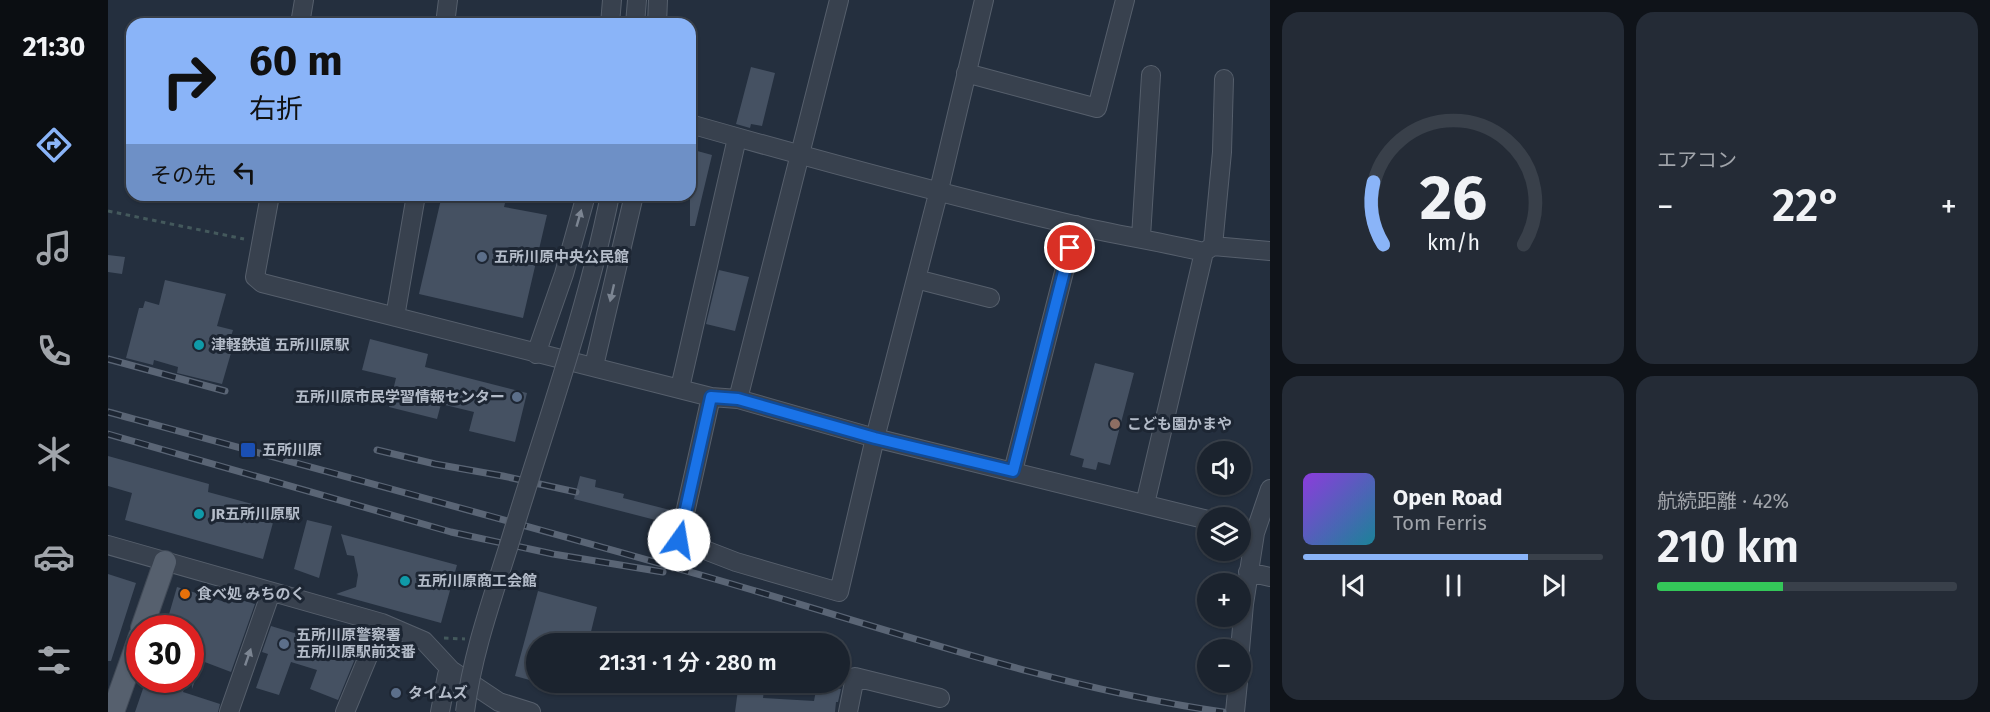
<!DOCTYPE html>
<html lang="ja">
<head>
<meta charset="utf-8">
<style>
  :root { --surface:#1b232e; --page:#242b36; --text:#f1f3f6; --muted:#a0a4aa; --line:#39404a; --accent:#8ab4f8 }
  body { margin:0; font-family:"Fira Sans","Noto Sans JP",sans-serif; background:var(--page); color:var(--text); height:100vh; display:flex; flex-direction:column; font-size:22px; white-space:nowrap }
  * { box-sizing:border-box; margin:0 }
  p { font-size:20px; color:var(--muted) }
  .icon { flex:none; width:33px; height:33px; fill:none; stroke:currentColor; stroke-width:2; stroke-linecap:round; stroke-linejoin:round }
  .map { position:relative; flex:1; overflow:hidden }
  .sheet { display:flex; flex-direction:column; gap:12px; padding:12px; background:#0f1319; width:720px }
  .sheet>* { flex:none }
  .hud { position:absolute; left:18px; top:18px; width:570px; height:183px; border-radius:18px; box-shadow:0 2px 4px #0004,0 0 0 2px var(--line); background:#8ab4f8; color:#111; overflow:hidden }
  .fabs { position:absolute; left:1089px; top:441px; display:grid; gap:12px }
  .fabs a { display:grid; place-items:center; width:54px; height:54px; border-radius:50%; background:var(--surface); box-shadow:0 2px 4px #0004,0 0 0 2px var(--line); font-size:30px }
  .speed { position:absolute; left:18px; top:615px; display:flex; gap:12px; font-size:30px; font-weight:700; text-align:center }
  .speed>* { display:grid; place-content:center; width:78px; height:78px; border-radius:50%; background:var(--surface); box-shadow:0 2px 4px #0004,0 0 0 2px var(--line); line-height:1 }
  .speed .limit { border:9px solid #d22; background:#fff; color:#111 }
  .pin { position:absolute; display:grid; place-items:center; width:51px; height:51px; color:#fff; margin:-26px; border:3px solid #fff; border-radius:50%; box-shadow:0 2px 6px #0007 }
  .me { position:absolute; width:66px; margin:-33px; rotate:13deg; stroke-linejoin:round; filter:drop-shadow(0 0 4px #0008) }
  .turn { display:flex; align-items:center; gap:21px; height:126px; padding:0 24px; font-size:27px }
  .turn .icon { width:78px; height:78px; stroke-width:2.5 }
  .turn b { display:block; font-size:42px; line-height:51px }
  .then { display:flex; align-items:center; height:57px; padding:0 24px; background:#0003; gap:12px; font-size:22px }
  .big { font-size:45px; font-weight:600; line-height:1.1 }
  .sheet .tile { flex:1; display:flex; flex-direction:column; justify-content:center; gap:9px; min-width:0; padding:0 21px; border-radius:18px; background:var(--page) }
  .sheet .dial { align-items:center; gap:0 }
  .dial svg { height:156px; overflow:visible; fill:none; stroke:var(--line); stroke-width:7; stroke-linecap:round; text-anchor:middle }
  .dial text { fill:var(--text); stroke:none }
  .song { display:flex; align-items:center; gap:18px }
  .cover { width:72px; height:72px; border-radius:9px; background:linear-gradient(135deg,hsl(270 70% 55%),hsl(190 70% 35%)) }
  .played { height:6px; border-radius:3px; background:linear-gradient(90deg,var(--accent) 75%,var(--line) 75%) }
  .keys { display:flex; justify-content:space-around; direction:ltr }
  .heat { display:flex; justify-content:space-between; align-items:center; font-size:33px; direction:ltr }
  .charge { height:9px; border-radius:4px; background:linear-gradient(90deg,#34c759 42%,var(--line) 0) }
  .sheet .tiles { flex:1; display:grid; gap:12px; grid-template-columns:repeat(2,1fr) }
  .trip { position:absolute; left:418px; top:633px; width:324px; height:60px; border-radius:30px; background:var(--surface); box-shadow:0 2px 4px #0004,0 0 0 2px var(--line); font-weight:600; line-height:60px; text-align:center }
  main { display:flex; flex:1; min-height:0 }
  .dock { display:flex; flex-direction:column; width:108px; justify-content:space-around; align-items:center; background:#0b0e12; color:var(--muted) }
  .dock .icon { width:42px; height:42px }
  .dock .active { color:var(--accent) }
  .dock b { font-size:27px; color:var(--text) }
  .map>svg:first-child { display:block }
  .building { fill:#455162 }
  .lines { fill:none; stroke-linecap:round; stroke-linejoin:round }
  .minor-casing { stroke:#565f6c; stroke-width:20 }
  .major-casing { stroke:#414a57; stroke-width:24 }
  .path { stroke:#44595c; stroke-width:3; stroke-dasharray:4.5 4.5; stroke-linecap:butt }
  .minor { stroke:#38414e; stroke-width:18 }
  .major { stroke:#56606e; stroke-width:22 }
  .rail-casing { stroke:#5a6575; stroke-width:7 }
  .rail { stroke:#1d2633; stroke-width:4.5; stroke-dasharray:14; stroke-linecap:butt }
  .minor-bridge-casing { stroke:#565f6c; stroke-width:20; stroke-linecap:butt }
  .minor-bridge { stroke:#38414e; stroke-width:18 }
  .oneway { fill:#7c8592 }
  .route-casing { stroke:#114b97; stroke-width:15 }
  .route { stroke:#1a73e8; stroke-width:10 }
  .service-dot { fill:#5c6f8a; stroke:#1d2633; stroke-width:2 }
  .culture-dot { fill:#0f9aa8; stroke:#1d2633; stroke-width:2 }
  .education-dot { fill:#8d6e63; stroke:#1d2633; stroke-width:2 }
  .transit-dot { fill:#1a4fb4; stroke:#1d2633; stroke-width:2 }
  .food-dot { fill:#e8710a; stroke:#1d2633; stroke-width:2 }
  .labels { text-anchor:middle; stroke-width:6; stroke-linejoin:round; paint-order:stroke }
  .poi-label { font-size:15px; font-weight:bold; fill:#b4bcc9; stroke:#1d2633; text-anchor:start }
</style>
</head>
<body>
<main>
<nav class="dock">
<b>21:30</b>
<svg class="icon active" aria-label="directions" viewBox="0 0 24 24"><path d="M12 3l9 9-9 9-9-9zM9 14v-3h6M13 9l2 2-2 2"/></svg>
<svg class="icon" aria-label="music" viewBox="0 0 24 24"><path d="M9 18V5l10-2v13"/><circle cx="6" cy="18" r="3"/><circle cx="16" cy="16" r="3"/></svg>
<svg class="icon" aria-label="phone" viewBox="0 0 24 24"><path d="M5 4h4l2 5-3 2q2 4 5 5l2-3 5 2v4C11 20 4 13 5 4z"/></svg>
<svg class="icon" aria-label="climate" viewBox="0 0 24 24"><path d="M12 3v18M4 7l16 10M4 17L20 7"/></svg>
<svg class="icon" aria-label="car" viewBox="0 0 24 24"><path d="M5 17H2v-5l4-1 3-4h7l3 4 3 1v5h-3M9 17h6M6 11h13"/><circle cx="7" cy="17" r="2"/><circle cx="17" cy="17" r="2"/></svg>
<svg class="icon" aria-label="filters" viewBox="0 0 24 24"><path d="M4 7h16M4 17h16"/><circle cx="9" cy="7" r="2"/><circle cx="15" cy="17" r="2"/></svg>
</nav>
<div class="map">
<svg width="1162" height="712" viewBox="0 0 1162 712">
  <rect width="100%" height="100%" fill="#242f3e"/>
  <path class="building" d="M643,67L667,73L654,126L643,124L642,128L628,124Z
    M582,149L604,155L587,226H582Z
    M334,195H356L380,201L381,195H399L396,207L439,215L415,318L311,294Z
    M0,255L17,257L14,274L0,272Z
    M611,270L641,277L627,331L598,324Z
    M57,280L118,294L109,326L125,330L118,353H123L114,384L69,373L70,367L46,360L45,365L18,358L31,308H35L37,301L51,305Z
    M262,339L320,354L317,367L419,393L407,442L361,431L366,412L333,404L329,419L281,407L288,378L254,370Z
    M987,363L1026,373L1002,465L990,462L988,470L974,467L976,459L962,455Z
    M0,456L101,484L100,492L166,510L163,519H166L155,559L17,520L24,493L0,486Z
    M472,476L488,480L487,487L516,494L515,498L566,511L563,524L466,499Z
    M199,520L224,526L211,578L186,569Z
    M233,534L349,565L333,623L228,594L248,587L250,575L246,556L239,555Z
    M0,574L28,583L3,661H0Z
    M69,587L120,603L122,597L147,604L123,672L94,661L84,689L82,628H57Z
    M430,591L489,607L480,644H429V682L407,676Z
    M163,626L219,643L221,638L251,649L230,700L202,689L209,670L183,662L171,695L148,688L160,654L154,652Z
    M38,680H79L75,692L112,704L110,712H27Z
    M631,682H649L648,690H656L655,698L706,701L709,685L733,689L730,702H728L727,712H627Z"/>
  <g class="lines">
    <g class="minor-casing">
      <path id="minor" d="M192,24L196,0
        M337,24L340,0
        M502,24L504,0
        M527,24L529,0
        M549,24L550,0
        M858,73L989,108L1017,0
        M582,124C709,160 837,195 966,225C1009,235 1053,242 1096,252
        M162,195L147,277L154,283L603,397L630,399L767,438L1100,520
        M1033,237L1043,75
        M1105,246L1114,152L1116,79
        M808,279L882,298
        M287,317L308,195
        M428,354L456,274L478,195
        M486,366L526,195
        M572,388L629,138
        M603,397L571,540L628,562L731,592L767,438L831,190L876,0
        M630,399L731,0
        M905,471L968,225
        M1037,504L1096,252L1105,246L1162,251
        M0,545L274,623L316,641L343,670L391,702L423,712
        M1140,572L1162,577
        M1132,650L1136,604L1147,533L1162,489
        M121,712L163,592
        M237,712L274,623
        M332,712L339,675L343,670
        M740,712L747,677L832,698
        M1127,712L1130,682"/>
    </g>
    <g class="major-casing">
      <path id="major" d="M34,628L57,562
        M5,712L32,636"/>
    </g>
    <path class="path" d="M0,211L136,239
      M336,638L357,639"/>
    <use href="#minor" class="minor"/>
    <use href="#major" class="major"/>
    <g class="rail-casing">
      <path id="rail" d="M0,359L117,391
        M0,412C203,467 407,522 610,580C777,628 942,687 1115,712
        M0,434L343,532L445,554L555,572
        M269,450L327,464L395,476L468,492"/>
    </g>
    <use href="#rail" class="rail"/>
    <g class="minor-bridge-casing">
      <path id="minor-bridge" d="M357,712C364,655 384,599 401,545C436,429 478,314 502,195"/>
    </g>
    <use href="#minor-bridge" class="minor-bridge"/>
  </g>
  <defs><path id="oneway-solid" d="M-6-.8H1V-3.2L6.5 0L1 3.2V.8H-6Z" transform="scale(1.5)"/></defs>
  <g class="oneway">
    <use href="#oneway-solid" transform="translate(471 218) rotate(-74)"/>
    <use href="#oneway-solid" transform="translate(504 293) rotate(103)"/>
    <use href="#oneway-solid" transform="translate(140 657) rotate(-71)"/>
  </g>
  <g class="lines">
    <g class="route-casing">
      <path id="route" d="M571,540L603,397L630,399L767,438L905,471L962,248"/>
    </g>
    <use href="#route" class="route"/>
  </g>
  <g class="service-dot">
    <circle cx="374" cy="257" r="6"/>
    <circle cx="409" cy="397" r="6"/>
    <circle cx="176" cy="644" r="6"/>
    <circle cx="288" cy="693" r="6"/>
  </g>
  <g class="culture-dot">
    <circle cx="91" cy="345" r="6"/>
    <circle cx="91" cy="514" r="6"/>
    <circle cx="297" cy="581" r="6"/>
  </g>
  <circle class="education-dot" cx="1007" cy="424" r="6"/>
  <rect class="transit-dot" x="132" y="442" width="16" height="16" rx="3"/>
  <circle class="food-dot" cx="77" cy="594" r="6"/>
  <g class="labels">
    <g class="poi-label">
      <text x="386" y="262">五所川原中央公民館</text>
      <text x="103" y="350">津軽鉄道 五所川原駅</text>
      <text x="397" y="402" text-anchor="end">五所川原市民学習情報センター</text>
      <text x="1019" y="429">こども園かまや</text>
      <text x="154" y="455">五所川原</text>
      <text x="103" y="519">JR五所川原駅</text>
      <text x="309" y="586">五所川原商工会館</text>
      <text x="89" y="599">食べ処 みちのく</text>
      <text x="188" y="640">五所川原警察署<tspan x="188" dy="17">五所川原駅前交番</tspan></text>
      <text x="300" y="698">タイムズ</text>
    </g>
  </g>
</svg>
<div class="fabs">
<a><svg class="icon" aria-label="sound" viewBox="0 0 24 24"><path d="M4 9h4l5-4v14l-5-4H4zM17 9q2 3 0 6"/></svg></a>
<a><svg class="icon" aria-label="layers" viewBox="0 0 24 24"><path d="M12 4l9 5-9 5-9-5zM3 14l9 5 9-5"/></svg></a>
<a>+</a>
<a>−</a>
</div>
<div class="speed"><div class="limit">30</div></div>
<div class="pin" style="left:962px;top:248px;background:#d93025"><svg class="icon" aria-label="arrive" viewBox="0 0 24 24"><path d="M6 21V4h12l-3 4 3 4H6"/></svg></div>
<svg class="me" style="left:571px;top:540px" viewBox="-20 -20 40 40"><circle r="19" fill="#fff"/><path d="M0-13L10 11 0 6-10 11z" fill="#1a73e8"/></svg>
<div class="trip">21:31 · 1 分 · 280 m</div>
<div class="hud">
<div class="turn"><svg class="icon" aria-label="right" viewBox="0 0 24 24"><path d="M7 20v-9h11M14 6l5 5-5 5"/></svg><div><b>60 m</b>右折</div></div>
<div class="then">その先<svg class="icon" aria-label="left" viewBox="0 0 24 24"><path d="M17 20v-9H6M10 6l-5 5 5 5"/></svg></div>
</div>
</div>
<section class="sheet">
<div class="tiles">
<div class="tile dial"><svg viewBox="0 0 100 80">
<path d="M14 69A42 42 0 1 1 86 69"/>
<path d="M14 69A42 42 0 0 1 9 37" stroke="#8ab4f8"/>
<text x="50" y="56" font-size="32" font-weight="700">26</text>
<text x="50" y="72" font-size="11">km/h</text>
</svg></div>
<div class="tile"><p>エアコン</p>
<div class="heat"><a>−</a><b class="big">22°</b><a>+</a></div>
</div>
<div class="tile">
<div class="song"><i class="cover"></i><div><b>Open Road</b><p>Tom Ferris</p></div></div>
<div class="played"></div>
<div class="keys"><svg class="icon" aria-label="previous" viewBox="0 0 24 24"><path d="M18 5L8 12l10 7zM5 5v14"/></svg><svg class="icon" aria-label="pause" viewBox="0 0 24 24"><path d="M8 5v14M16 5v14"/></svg><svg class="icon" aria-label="next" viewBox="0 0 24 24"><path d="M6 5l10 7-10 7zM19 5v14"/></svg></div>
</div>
<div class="tile"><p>航続距離 · 42%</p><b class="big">210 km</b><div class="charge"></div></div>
</div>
</section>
</main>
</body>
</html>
